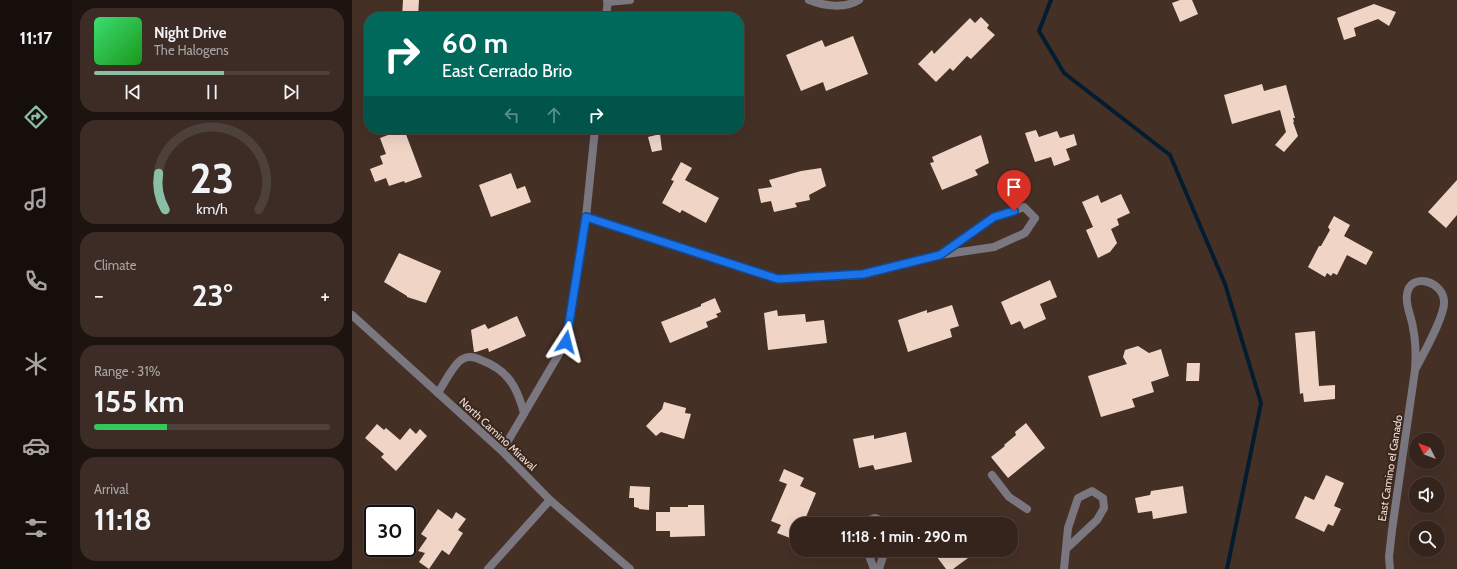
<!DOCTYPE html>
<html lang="en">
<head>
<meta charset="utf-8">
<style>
  :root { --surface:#34241c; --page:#3c2c25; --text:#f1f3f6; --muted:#a9a4a3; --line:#4e413b; --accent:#8abfa5 }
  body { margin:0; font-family:Cabin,sans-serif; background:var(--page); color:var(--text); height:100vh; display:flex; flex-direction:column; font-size:15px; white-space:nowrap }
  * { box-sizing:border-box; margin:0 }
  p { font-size:13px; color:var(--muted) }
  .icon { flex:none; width:22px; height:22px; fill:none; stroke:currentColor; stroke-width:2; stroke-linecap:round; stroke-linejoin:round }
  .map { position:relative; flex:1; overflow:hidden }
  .drawer { display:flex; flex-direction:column; gap:8px; padding:8px; background:#1d140f; width:280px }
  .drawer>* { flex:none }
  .banner { position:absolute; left:12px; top:12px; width:380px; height:122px; border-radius:16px; box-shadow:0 4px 16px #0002,0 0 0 1px var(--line); background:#00695c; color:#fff; overflow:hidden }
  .needle { width:26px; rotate:312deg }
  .tools { position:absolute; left:1057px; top:433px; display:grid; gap:8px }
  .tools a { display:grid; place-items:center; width:36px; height:36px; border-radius:50%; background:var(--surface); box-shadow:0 4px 16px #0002,0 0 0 1px var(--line); font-size:20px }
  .speed { position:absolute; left:12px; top:505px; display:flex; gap:8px; font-size:20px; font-weight:700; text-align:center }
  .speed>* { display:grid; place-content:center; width:52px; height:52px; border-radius:50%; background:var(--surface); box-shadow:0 4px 16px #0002,0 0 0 1px var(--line); line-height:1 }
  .speed .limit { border:2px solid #111; border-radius:6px; background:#fff; color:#111 }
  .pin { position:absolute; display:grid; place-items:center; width:34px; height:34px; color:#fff; margin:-41px -17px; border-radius:50% 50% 50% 0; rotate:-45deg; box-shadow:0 0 4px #0007 }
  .pin .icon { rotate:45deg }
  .me { position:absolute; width:44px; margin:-22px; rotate:9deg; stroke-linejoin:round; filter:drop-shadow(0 0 3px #0008) }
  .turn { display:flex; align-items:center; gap:14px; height:84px; padding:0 12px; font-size:18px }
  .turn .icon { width:52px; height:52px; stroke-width:2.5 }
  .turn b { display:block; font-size:28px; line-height:34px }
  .lanes { display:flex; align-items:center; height:38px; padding:0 12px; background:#0003; justify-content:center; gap:20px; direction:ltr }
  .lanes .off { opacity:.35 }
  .big { font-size:30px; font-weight:700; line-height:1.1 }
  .drawer .widget { flex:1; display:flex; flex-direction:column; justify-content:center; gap:6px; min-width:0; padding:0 14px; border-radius:16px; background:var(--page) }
  .drawer .dial { align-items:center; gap:0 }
  .dial svg { height:104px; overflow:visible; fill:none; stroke:var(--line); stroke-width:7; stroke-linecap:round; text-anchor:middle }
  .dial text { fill:var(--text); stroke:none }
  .song { display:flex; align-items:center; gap:12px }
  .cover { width:48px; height:48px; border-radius:6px; background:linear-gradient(135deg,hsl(140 70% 55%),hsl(120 70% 35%)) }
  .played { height:4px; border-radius:2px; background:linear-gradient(90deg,var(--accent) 55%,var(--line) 55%) }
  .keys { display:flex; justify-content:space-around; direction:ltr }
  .heat { display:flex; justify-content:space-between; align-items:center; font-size:22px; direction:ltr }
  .charge { height:6px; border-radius:3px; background:linear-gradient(90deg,#34c759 31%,var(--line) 0) }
  .trip { position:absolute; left:438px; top:517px; width:228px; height:40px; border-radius:16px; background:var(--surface); box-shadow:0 4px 16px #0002,0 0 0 1px var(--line); font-weight:700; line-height:40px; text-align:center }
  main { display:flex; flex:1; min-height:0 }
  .tabs { display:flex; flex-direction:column; width:72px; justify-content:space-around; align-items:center; background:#150e0b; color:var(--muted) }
  .tabs .icon { width:28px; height:28px }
  .tabs .current { color:var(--accent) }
  .tabs b { font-size:18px; color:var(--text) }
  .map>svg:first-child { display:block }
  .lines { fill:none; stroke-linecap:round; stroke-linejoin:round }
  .stream { stroke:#031c2f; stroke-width:4 }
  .building { fill:#f0d5c7 }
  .service { stroke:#7b7781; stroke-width:8 }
  .minor { stroke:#7b7781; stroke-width:8 }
  .route-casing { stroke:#114b97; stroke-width:10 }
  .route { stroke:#1a73e8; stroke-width:7 }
  .labels { text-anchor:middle; stroke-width:4; stroke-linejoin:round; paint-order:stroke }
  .street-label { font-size:11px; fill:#eee0da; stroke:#3b261c }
</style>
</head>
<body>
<main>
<nav class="tabs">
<b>11:17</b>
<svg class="icon current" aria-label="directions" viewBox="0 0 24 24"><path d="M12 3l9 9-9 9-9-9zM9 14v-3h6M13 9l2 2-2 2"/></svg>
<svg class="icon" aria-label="music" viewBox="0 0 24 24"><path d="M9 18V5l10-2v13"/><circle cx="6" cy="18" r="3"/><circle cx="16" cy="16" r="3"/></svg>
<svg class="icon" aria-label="phone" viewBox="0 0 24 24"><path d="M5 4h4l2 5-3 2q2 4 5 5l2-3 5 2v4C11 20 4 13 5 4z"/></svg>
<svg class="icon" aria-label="climate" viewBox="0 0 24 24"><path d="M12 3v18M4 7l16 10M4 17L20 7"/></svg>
<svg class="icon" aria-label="car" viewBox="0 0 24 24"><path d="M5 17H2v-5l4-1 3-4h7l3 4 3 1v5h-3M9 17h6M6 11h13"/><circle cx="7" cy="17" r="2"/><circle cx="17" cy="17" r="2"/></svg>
<svg class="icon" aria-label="filters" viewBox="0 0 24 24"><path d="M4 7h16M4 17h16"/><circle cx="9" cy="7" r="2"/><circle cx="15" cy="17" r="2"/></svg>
</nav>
<section class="drawer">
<div class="widget">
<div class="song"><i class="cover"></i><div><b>Night Drive</b><p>The Halogens</p></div></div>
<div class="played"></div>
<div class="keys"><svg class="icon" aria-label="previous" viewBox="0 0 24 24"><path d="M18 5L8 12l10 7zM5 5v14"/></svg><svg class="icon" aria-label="pause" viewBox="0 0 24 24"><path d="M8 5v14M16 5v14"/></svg><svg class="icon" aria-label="next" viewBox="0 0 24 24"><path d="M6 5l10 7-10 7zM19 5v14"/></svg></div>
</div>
<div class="widget dial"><svg viewBox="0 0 100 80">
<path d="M14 69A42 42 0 1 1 86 69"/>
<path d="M14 69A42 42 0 0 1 9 41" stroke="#8abfa5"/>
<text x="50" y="56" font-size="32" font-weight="700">23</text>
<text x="50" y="72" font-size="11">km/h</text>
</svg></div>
<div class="widget"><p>Climate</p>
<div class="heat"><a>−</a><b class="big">23°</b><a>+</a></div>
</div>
<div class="widget"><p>Range · 31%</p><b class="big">155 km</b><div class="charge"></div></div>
<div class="widget"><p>Arrival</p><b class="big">11:18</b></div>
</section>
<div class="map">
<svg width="1105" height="569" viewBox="0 0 1105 569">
  <rect width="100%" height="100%" fill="#453026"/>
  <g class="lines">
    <path class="stream" d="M699,0L687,31L712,73L818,155L873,284L909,403L875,569"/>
  </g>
  <path class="building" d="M51,0H67L66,17H50Z
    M828,0H840L846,14L828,22L820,3Z
    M1022,4L1044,12L1037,26L1026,19L1002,28L1004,36L992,40L985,18Z
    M629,17L637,25L635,28L643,35L619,59L615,56L601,71L598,68L584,82L566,64L580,50L582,54L618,18L623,23Z
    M501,36L516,74L474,91L471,82L449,91L434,55L470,40L473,47Z
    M910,84L912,91L934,85L943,118H941L942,122H941L946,136L932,152L923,145L934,132L928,110L880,124L872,95Z
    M52,129L70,177L53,183L52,181L37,186L34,178L23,182L18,169L31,164L28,156L34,154L28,138Z
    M684,130L687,137L705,131L708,138L722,134L725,145L714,149L718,160L702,166L699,157L683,162L673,133Z
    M308,134L310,150L300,152L296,137Z
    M629,135L637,163L623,170L626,175L590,190L578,163L582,162L580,157Z
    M329,162L340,168L333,180L367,198L354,223L330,210L328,213L310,203L322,181L319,180Z
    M469,168L474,186L457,195L458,200L443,203L445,207L422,212L419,201L409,203L406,189L420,187L417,180L449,171Z
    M159,173L165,189L173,186L179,202L139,217L127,185Z
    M1105,180V215L1094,228L1076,212Z
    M769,194L778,213L765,219L767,225L759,229L765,243L758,252L746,258L734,230L741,227L730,202L746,195L749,203Z
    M982,216L998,225L992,236L1021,252L1014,265L995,255L985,275L981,273L979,276L975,273L973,277L956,267L967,246H969L978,230L976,227Z
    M47,253L89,271L74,303L55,297V296L32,282Z
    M698,280L705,297L688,304L694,319L672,329L668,321L659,325L649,302Z
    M363,298L369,312L364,314L366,317L354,322L356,327L318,343L309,322L349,306V304Z
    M600,305L607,326L598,329L600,337L556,352L546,320L575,310V313Z
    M425,310L426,316L453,314L454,322L472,320L475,343L416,350L412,313Z
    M165,316L174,336L137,352L136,348L124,352H122L119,330L133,324L136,329Z
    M963,331L967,386L983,385V399L952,402L951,393L948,394L943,333Z
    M786,346L797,353L809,349L817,376L799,382L802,392L780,399L783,407L749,417L736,376L775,364L771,357L773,350Z
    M835,363H848L847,381H834Z
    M312,402L334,408L333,413L339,414L332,439L309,432L304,436L294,426L310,409Z
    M674,423L693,448L656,478L639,457L653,446L652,445L664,435L663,432Z
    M25,424L32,430L34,428L48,440L58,428L64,434L68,429L75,436L44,471L29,457L32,454L13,438Z
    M554,432L560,462L523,470L521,465L507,468L501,439L522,435V439Z
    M432,469L452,478L448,486L464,493L451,524H444L438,538L425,533L429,525L419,521L435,484L427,481Z
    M974,475L992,483L982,506L989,509L981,526L976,524L972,532L943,518L953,496L962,500Z
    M278,486L298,487L297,510L287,509V508L282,507V498H277Z
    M831,486L835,513L801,519L800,511L786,513L783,498L798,495L799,491Z
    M336,505H352L353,536L318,537V531H304V512H318V507H336Z
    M86,509L100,519L104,512L114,519L106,530L111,533L97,555L90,550L77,569L67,562L73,553L66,551L75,538L69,534Z
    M594,550H627L601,569H594L585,557Z"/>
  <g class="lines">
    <path class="service" d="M86,393C91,385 102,364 109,360C116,355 122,357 129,360C156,370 165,387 172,413
      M640,475L657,497L675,509"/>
    <path class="minor" d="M457,0C472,6 493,9 507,0
      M255,2L278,0
      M254,17L256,0
      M234,217L426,279L511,275L588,255L642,217L672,207L683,218L673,233L642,247L588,255
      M0,315L150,451L198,500L278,569
      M150,451L214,342L234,217L243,129
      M512,524L514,521L523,518L536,523L537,524
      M515,550L522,569
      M136,569L198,500
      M527,569L533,550
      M712,569L716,528L726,498L740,491L751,498L752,508L745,520L714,549
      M1038,569L1037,557L1040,530L1063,370C1064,356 1064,342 1061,328C1060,318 1053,305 1055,295C1057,271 1093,281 1092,303C1092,318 1070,356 1063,370"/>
  </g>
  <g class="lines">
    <g class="route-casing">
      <path id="route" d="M214,342L234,217L426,279L511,274L588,255L642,217L662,211"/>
    </g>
    <use href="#route" class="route"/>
  </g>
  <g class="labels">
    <g class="street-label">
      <text transform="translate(146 434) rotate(43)" y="4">North Camino Miraval</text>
      <text transform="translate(1038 468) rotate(-81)" y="4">East Camino el Ganado</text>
    </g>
  </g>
</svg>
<div class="tools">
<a><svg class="needle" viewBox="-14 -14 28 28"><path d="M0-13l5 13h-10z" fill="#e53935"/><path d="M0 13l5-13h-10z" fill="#a9a4a3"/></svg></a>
<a><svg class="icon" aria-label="sound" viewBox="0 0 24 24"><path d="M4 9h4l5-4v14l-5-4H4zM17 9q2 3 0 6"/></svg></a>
<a><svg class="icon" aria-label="search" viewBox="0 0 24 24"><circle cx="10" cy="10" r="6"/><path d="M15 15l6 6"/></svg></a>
</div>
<div class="speed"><div class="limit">30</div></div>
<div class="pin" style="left:662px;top:211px;background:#d93025"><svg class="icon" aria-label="arrive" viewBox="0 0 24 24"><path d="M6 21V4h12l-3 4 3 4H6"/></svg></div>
<svg class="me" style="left:214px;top:342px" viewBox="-20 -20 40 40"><path d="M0-17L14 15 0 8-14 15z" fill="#1a73e8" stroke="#fff" stroke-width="4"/></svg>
<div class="trip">11:18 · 1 min · 290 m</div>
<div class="banner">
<div class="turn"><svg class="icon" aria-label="right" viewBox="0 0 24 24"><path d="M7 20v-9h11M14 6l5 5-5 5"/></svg><div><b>60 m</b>East Cerrado Brio</div></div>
<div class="lanes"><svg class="icon off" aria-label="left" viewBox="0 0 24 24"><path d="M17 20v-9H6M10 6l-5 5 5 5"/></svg><svg class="icon off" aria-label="ahead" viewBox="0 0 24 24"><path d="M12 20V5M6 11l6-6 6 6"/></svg><svg class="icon" aria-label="right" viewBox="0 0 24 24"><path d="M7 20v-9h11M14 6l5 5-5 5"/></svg></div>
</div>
</div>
</main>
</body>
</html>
